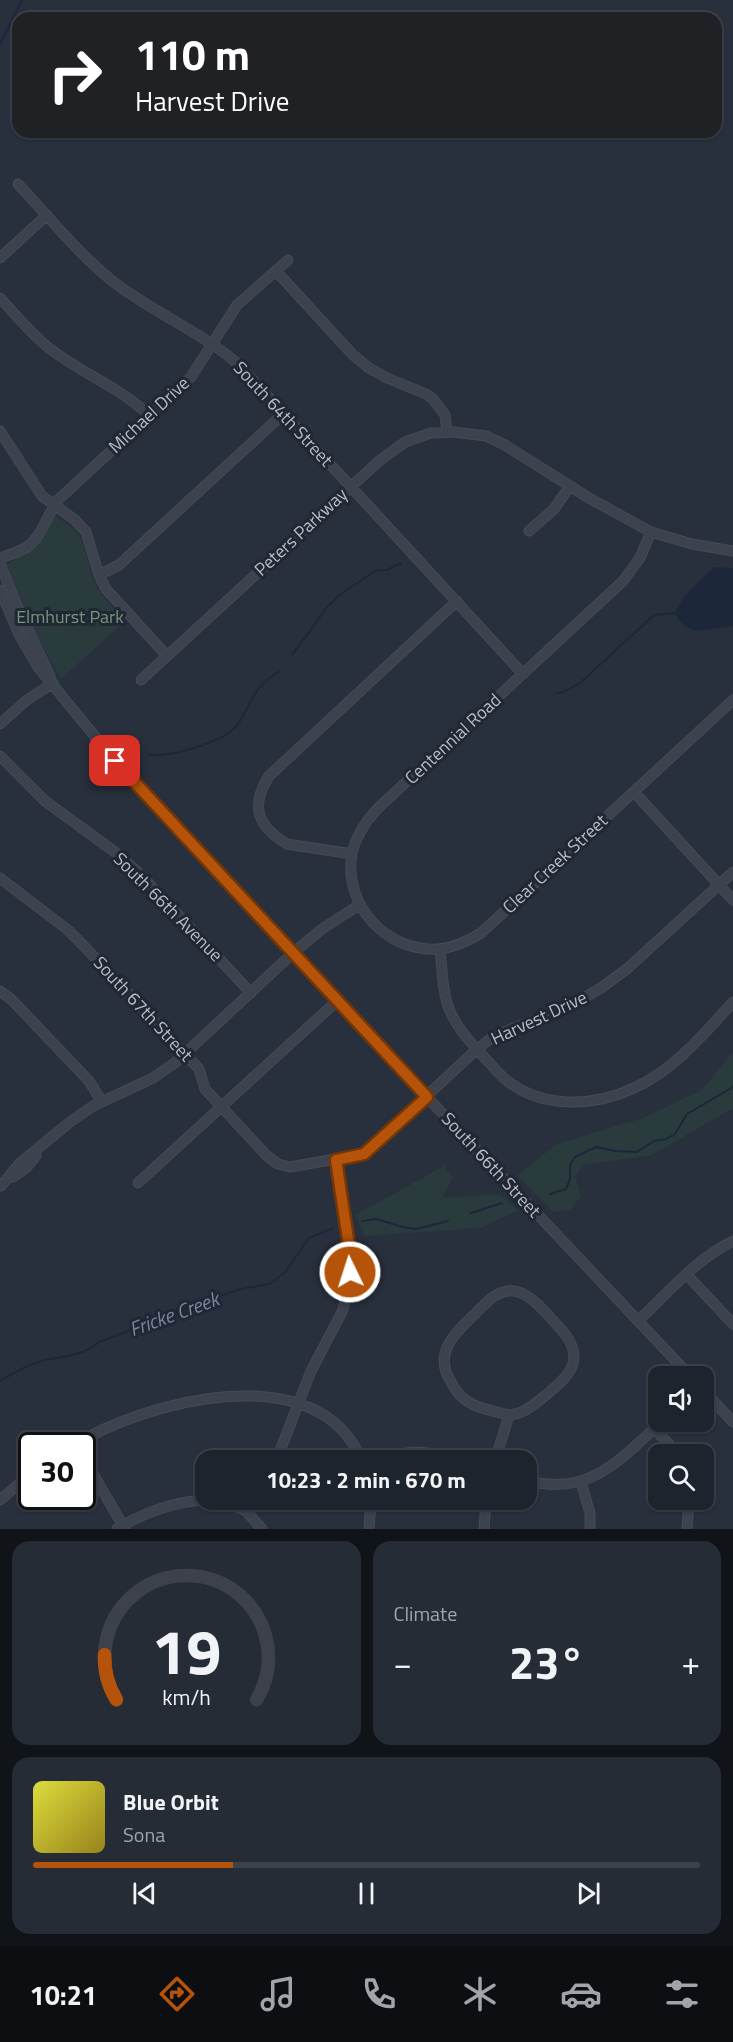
<!DOCTYPE html>
<html lang="en">
<head>
<meta charset="utf-8">
<style>
  :root { --surface:#1e242e; --page:#262c36; --text:#f1f3f6; --muted:#a1a4aa; --line:#3c414a; --accent:#b45309 }
  body { margin:0; font-family:"Titillium Web",sans-serif; background:var(--page); color:var(--text); height:100vh; display:flex; flex-direction:column; font-size:22px; white-space:nowrap }
  * { box-sizing:border-box; margin:0 }
  p { font-size:20px; color:var(--muted) }
  .icon { flex:none; width:33px; height:33px; fill:none; stroke:currentColor; stroke-width:2; stroke-linecap:round; stroke-linejoin:round }
  .map { position:relative; height:1529px; overflow:hidden }
  .details { display:flex; flex-direction:column; gap:12px; padding:12px; background:#101419; flex:1 }
  .details>* { flex:none }
  .top-card { position:absolute; left:12px; top:12px; width:710px; height:126px; border-radius:18px; box-shadow:0 2px 4px #0004,0 0 0 2px var(--line); background:#202124; color:#fff; overflow:hidden }
  .tools { position:absolute; left:648px; top:1366px; display:grid; gap:12px }
  .tools a { display:grid; place-items:center; width:66px; height:66px; border-radius:12px; background:var(--surface); box-shadow:0 2px 4px #0004,0 0 0 2px var(--line); font-size:30px }
  .speed { position:absolute; left:18px; top:1432px; display:flex; gap:12px; font-size:30px; font-weight:700; text-align:center }
  .speed>* { display:grid; place-content:center; width:78px; height:78px; border-radius:50%; background:var(--surface); box-shadow:0 2px 4px #0004,0 0 0 2px var(--line); line-height:1 }
  .speed .limit { border:3px solid #111; border-radius:9px; background:#fff; color:#111 }
  .pin { position:absolute; display:grid; place-items:center; width:51px; height:51px; color:#fff; margin:-26px; border-radius:12px; box-shadow:0 3px 9px #0006 }
  .me { position:absolute; width:66px; margin:-33px; rotate:356deg; stroke-linejoin:round; filter:drop-shadow(0 0 4px #0008) }
  .turn { display:flex; align-items:center; gap:21px; height:126px; padding:0 24px; font-size:27px }
  .turn .icon { width:78px; height:78px; stroke-width:2.5 }
  .turn b { display:block; font-size:42px; line-height:51px }
  .big { font-size:45px; font-weight:700; line-height:1.1 }
  .details .widget { flex:1; display:flex; flex-direction:column; justify-content:center; gap:9px; min-width:0; padding:0 21px; border-radius:18px; background:var(--page) }
  .details .dial { align-items:center; gap:0 }
  .dial svg { height:156px; overflow:visible; fill:none; stroke:var(--line); stroke-width:7; stroke-linecap:round; text-anchor:middle }
  .dial text { fill:var(--text); stroke:none }
  .song { display:flex; align-items:center; gap:18px }
  .cover { width:72px; height:72px; border-radius:9px; background:linear-gradient(135deg,hsl(60 70% 55%),hsl(50 70% 35%)) }
  .played { height:6px; border-radius:3px; background:linear-gradient(90deg,var(--accent) 30%,var(--line) 30%) }
  .keys { display:flex; justify-content:space-around; direction:ltr }
  .heat { display:flex; justify-content:space-between; align-items:center; font-size:33px; direction:ltr }
  .details .tiles { flex:1; display:grid; gap:12px; grid-template-columns:1fr 1fr }
  .widget:last-child { grid-column:span 2 }
  .trip { position:absolute; left:195px; top:1450px; width:342px; height:60px; border-radius:18px; background:var(--surface); box-shadow:0 2px 4px #0004,0 0 0 2px var(--line); font-weight:700; line-height:60px; text-align:center }
  .tabs { display:flex; height:96px; justify-content:space-around; align-items:center; background:#0c0e12; color:var(--muted) }
  .tabs .icon { width:42px; height:42px }
  .tabs .active { color:var(--accent) }
  .tabs b { font-size:27px; color:var(--text) }
  .map>svg:first-child { display:block }
  .green { fill:#2a3b3e }
  .water { fill:#1c273a }
  .lines { fill:none; stroke-linecap:round; stroke-linejoin:round }
  .stream { stroke:#1c273a; stroke-width:2 }
  .minor-casing { stroke:#454b57; stroke-width:11 }
  .minor { stroke:#3c424e; stroke-width:9 }
  .route-casing { stroke:#753606; stroke-width:15 }
  .route { stroke:#b45309; stroke-width:10 }
  .labels { text-anchor:middle; stroke-width:6; stroke-linejoin:round; paint-order:stroke }
  .street-label { font-size:18px; fill:#b8bec8; stroke:#212733 }
  .park-label { font-size:18px; fill:#72967c; stroke:#212733 }
  .water-label { font-size:20px; font-style:italic; fill:#7687a3; stroke:#212733 }
</style>
</head>
<body>
<div class="map">
<svg width="733" height="1529" viewBox="0 0 733 1529">
  <rect width="100%" height="100%" fill="#28303d"/>
  <path class="green" d="M55,516C92,538 81,549 95,583C101,597 115,609 125,621L61,679L26,615L7,564L36,546L47,532Z
    M733,1052V1108L650,1156L585,1164L575,1176L581,1196L571,1209L553,1212L517,1175L557,1144L643,1118L702,1090Z
    M444,1166L453,1178L442,1198L499,1194L518,1210L481,1228L365,1236L355,1215Z"/>
  <path class="water" d="M714,567L733,568V626L697,631C688,629 678,622 675,613L684,596Z"/>
  <g class="lines">
    <path class="stream" d="M0,44L22,0
      M292,655L328,606L341,594L375,571L387,570L401,563
      M557,693L564,692L580,683L654,615L675,613
      M149,755C171,757 226,742 238,724C255,698 251,689 280,671
      M550,1194L566,1189L570,1179V1165L575,1157L596,1147L615,1151L637,1152L654,1141L666,1139L675,1134L687,1114L733,1087
      M471,1213L502,1203
      M362,1221L376,1219L403,1227L416,1229L448,1221
      M0,1381C13,1373 27,1365 42,1361C62,1356 84,1356 99,1342L216,1297L241,1289L270,1284L285,1272L309,1238L333,1228"/>
    <g class="minor-casing">
      <path id="minor" d="M18,184C48,216 77,252 111,280C150,311 199,330 238,364L523,674
        M0,258L47,215
        M276,271L353,355L369,368L387,378L426,394L433,399L445,415L447,432
        M0,298C16,315 31,334 49,348C81,373 121,388 150,416
        M0,431L42,496L75,520L86,532L99,575L106,589L167,656
        M529,531L554,509L570,486
        M651,532L640,558L623,581L377,809C366,821 356,836 352,853C343,905 386,952 438,949C454,948 468,941 481,933L733,700
        M0,558C9,555 19,552 27,547C43,535 47,514 59,499L191,377L237,305L288,260
        M0,563L17,606L50,676
        M99,575L119,565L283,414
        M0,590L19,634L38,667L115,761L427,1097L691,1377
        M141,680L379,461L405,442L431,433L454,432L486,436L505,445L589,498L651,532L692,544L733,551
        M0,724L27,700L53,683
        M0,756L45,801L119,855L141,875L251,993
        M634,792L733,900
        M352,854L287,844C257,826 250,806 269,776L457,601
        M0,878L68,930L83,945L199,1069L205,1089L266,1155L278,1164L290,1167L364,1154L476,1050L494,1036L570,1006L601,988L628,968L733,872
        M440,949C442,967 442,986 447,1003C453,1023 469,1041 483,1056C490,1063 497,1072 505,1079C540,1109 594,1107 634,1088C674,1070 704,1034 733,1002
        M0,991L12,1000L89,1081L102,1102
        M13,1177L26,1168L36,1156
        M138,1183L338,1000
        M1,1186L20,1163L70,1122L93,1106L153,1078L176,1062L293,953L322,929L359,905
        M687,1275L733,1324
        M638,1321C668,1293 696,1259 733,1241
        M704,1391L733,1422
        M654,1428L679,1455
        M72,1446C146,1401 318,1354 362,1461
        M82,1455L125,1529
        M276,1461L311,1371L342,1312L350,1284L351,1259L336,1160
        M377,1461C410,1448 432,1451 465,1461
        M495,1461L509,1415C525,1414 534,1404 546,1395C567,1377 585,1363 566,1335C553,1322 533,1293 514,1291C498,1289 487,1302 476,1313C456,1332 432,1353 451,1382C454,1387 457,1393 462,1397C473,1408 494,1411 509,1415
        M526,1480C588,1498 620,1460 661,1422
        M581,1482L590,1513V1529
        M0,1500L32,1473
        M217,1500L245,1510L262,1529
        M245,1510L251,1500
        M117,1529C142,1513 176,1501 206,1500
        M369,1529L371,1500
        M484,1529L486,1500
        M687,1529L689,1500"/>
    </g>
    <use href="#minor" class="minor"/>
  </g>
  <g class="lines">
    <g class="route-casing">
      <path id="route" d="M115,761L427,1097L364,1154L336,1160L351,1259L350,1272"/>
    </g>
    <use href="#route" class="route"/>
  </g>
  <g class="labels">
    <g class="street-label">
      <text transform="translate(283 414) rotate(47)" y="6">South 64th Street</text>
      <text transform="translate(149 415) rotate(-43)" y="6">Michael Drive</text>
      <text transform="translate(301 532) rotate(-43)" y="6">Peters Parkway</text>
      <text transform="translate(453 739) rotate(-43)" y="6">Centennial Road</text>
      <text transform="translate(555 864) rotate(-43)" y="6">Clear Creek Street</text>
      <text transform="translate(168 907) rotate(45)" y="6">South 66th Avenue</text>
      <text transform="translate(143 1009) rotate(47)" y="6">South 67th Street</text>
      <text transform="translate(539 1018) rotate(-25)" y="6">Harvest Drive</text>
      <text transform="translate(491 1165) rotate(47)" y="6">South 66th Street</text>
    </g>
    <g class="park-label">
      <text x="70" y="623">Elmhurst Park</text>
    </g>
    <g class="water-label">
      <text transform="translate(174 1314) rotate(-20)" y="7">Fricke Creek</text>
    </g>
  </g>
</svg>
<div class="tools">
<a><svg class="icon" aria-label="sound" viewBox="0 0 24 24"><path d="M4 9h4l5-4v14l-5-4H4zM17 9q2 3 0 6"/></svg></a>
<a><svg class="icon" aria-label="search" viewBox="0 0 24 24"><circle cx="10" cy="10" r="6"/><path d="M15 15l6 6"/></svg></a>
</div>
<div class="speed"><div class="limit">30</div></div>
<div class="pin" style="left:115px;top:761px;background:#d93025"><svg class="icon" aria-label="arrive" viewBox="0 0 24 24"><path d="M6 21V4h12l-3 4 3 4H6"/></svg></div>
<svg class="me" style="left:350px;top:1272px" viewBox="-20 -20 40 40"><circle r="17" fill="#b45309" stroke="#fff" stroke-width="3"/><path d="M0-11L8 9 0 5-8 9z" fill="#fff"/></svg>
<div class="trip">10:23 · 2 min · 670 m</div>
<div class="top-card">
<div class="turn"><svg class="icon" aria-label="right" viewBox="0 0 24 24"><path d="M7 20v-9h11M14 6l5 5-5 5"/></svg><div><b>110 m</b>Harvest Drive</div></div>
</div>
</div>
<section class="details">
<div class="tiles">
<div class="widget dial"><svg viewBox="0 0 100 80">
<path d="M14 69A42 42 0 1 1 86 69"/>
<path d="M14 69A42 42 0 0 1 8 46" stroke="#b45309"/>
<text x="50" y="56" font-size="32" font-weight="700">19</text>
<text x="50" y="72" font-size="11">km/h</text>
</svg></div>
<div class="widget"><p>Climate</p>
<div class="heat"><a>−</a><b class="big">23°</b><a>+</a></div>
</div>
<div class="widget">
<div class="song"><i class="cover"></i><div><b>Blue Orbit</b><p>Sona</p></div></div>
<div class="played"></div>
<div class="keys"><svg class="icon" aria-label="previous" viewBox="0 0 24 24"><path d="M18 5L8 12l10 7zM5 5v14"/></svg><svg class="icon" aria-label="pause" viewBox="0 0 24 24"><path d="M8 5v14M16 5v14"/></svg><svg class="icon" aria-label="next" viewBox="0 0 24 24"><path d="M6 5l10 7-10 7zM19 5v14"/></svg></div>
</div>
</div>
</section>
<nav class="tabs">
<b>10:21</b>
<svg class="icon active" aria-label="directions" viewBox="0 0 24 24"><path d="M12 3l9 9-9 9-9-9zM9 14v-3h6M13 9l2 2-2 2"/></svg>
<svg class="icon" aria-label="music" viewBox="0 0 24 24"><path d="M9 18V5l10-2v13"/><circle cx="6" cy="18" r="3"/><circle cx="16" cy="16" r="3"/></svg>
<svg class="icon" aria-label="phone" viewBox="0 0 24 24"><path d="M5 4h4l2 5-3 2q2 4 5 5l2-3 5 2v4C11 20 4 13 5 4z"/></svg>
<svg class="icon" aria-label="climate" viewBox="0 0 24 24"><path d="M12 3v18M4 7l16 10M4 17L20 7"/></svg>
<svg class="icon" aria-label="car" viewBox="0 0 24 24"><path d="M5 17H2v-5l4-1 3-4h7l3 4 3 1v5h-3M9 17h6M6 11h13"/><circle cx="7" cy="17" r="2"/><circle cx="17" cy="17" r="2"/></svg>
<svg class="icon" aria-label="filters" viewBox="0 0 24 24"><path d="M4 7h16M4 17h16"/><circle cx="9" cy="7" r="2"/><circle cx="15" cy="17" r="2"/></svg>
</nav>
</body>
</html>
